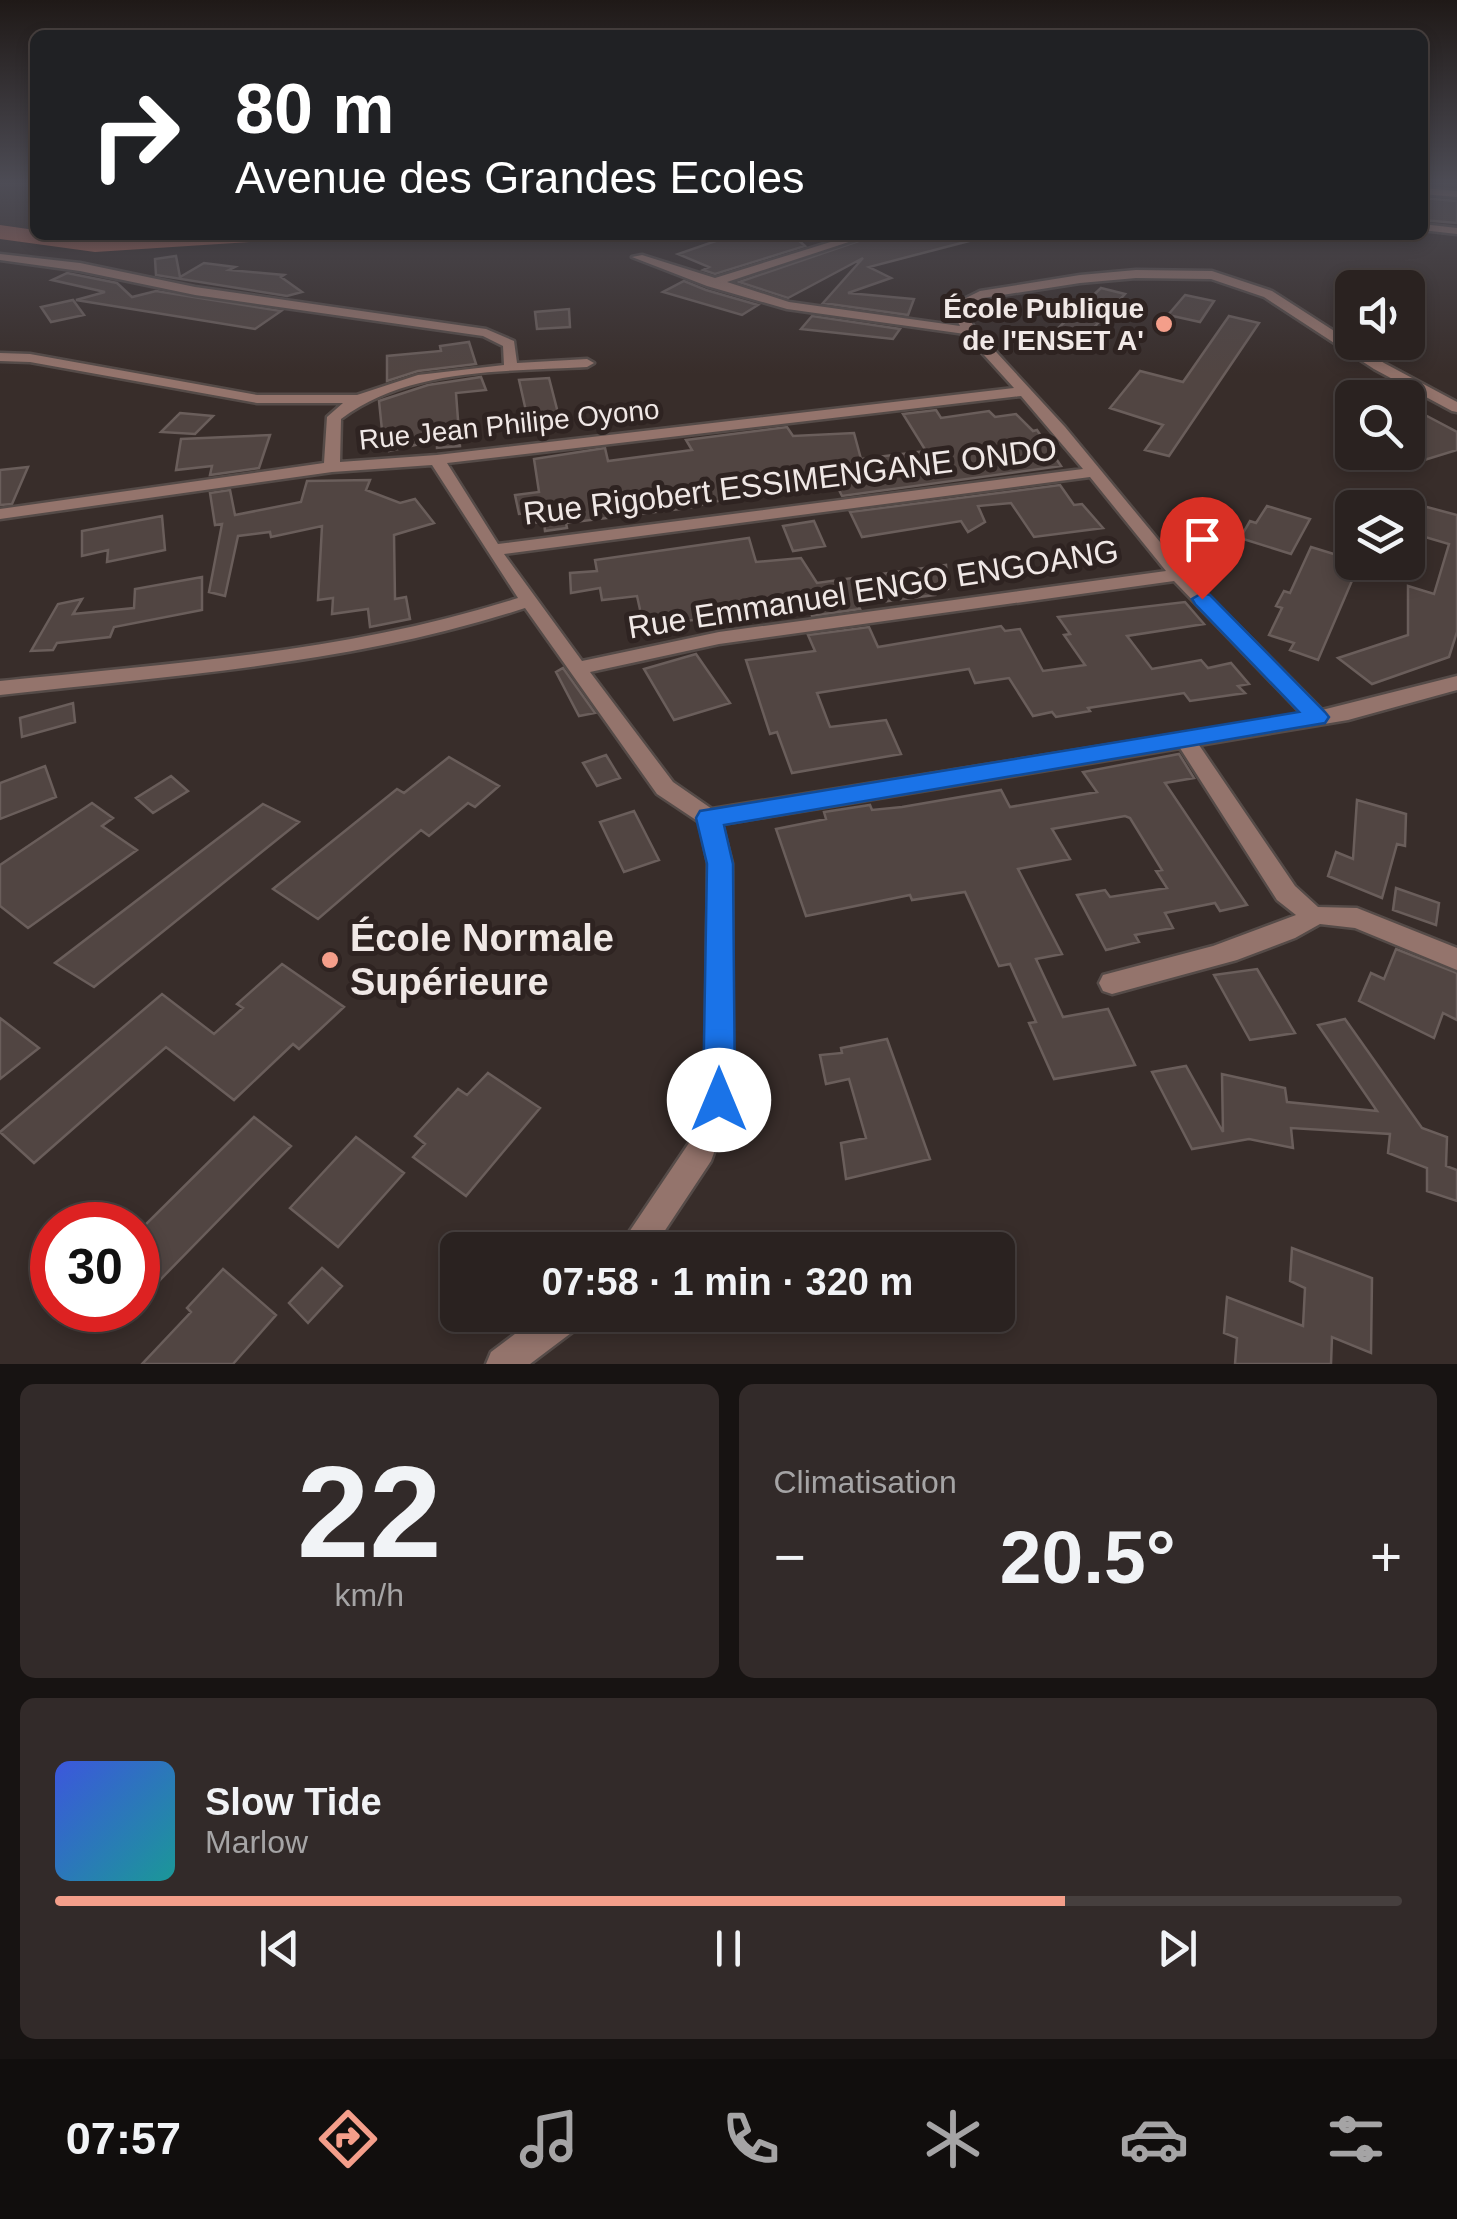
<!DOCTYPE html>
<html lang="fr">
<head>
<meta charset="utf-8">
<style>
  :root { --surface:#2a2220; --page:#322a29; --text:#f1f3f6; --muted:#a5a4a5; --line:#463f3e; --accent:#f49e8a }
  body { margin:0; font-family:Helvetica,sans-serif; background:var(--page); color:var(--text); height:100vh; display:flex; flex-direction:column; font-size:38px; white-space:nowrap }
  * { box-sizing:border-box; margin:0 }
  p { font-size:32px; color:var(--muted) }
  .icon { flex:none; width:55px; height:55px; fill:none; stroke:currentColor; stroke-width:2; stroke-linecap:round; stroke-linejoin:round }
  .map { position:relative; height:1364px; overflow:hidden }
  .sheet { display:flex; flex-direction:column; gap:20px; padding:20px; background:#171312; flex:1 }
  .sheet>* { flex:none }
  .hud { position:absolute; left:30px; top:30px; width:1398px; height:210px; border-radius:15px; box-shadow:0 5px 15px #0003,0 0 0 2px var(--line); background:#202124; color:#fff; overflow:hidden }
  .buttons { position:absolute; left:1335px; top:270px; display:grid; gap:20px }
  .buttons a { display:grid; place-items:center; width:90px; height:90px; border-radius:15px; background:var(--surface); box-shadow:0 5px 15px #0003,0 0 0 2px var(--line); font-size:50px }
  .speed { position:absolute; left:30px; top:1202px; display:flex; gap:20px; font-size:50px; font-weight:700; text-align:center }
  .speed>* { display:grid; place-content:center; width:130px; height:130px; border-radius:50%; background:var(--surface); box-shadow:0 5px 15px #0003,0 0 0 2px var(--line); line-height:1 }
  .speed .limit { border:15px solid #d22; background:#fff; color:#111 }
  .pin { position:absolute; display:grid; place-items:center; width:85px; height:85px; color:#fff; margin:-102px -42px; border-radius:50% 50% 50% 0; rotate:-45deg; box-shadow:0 0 10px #0007 }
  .pin .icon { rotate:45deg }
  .me { position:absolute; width:110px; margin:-55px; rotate:0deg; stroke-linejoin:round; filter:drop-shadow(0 0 8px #0008) }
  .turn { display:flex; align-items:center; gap:35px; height:210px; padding:0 40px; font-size:45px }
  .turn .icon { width:130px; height:130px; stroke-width:2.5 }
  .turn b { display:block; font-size:70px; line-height:85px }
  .big { font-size:75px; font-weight:800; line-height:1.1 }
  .sheet .widget { flex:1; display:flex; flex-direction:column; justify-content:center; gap:15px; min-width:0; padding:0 35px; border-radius:15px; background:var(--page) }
  .sheet .dial { align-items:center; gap:0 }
  .dial b { font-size:130px; line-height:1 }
  .song { display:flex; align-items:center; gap:30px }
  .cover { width:120px; height:120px; border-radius:15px; background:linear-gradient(135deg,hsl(230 70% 55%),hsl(180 70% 35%)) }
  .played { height:10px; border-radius:5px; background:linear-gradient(90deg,var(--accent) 75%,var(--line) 75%) }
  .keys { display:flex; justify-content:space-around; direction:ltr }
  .heat { display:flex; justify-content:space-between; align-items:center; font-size:55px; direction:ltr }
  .sheet .tiles { flex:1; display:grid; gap:20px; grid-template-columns:1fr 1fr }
  .widget:last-child { grid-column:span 2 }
  .trip { position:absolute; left:440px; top:1232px; width:575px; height:100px; border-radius:15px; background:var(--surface); box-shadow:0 5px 15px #0003,0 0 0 2px var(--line); font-weight:800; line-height:100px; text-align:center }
  .menu { display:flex; height:160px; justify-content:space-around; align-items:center; background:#110e0d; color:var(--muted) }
  .menu .icon { width:70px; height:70px }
  .menu .current { color:var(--accent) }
  .menu b { font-size:45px; color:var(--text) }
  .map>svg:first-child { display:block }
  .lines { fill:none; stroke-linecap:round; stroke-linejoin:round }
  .river { fill:#a96354; fill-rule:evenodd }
  .building { fill:#514542; stroke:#6a5e5b; stroke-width:2.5 }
  .street-casing { stroke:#554b48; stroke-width:5 }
  .street { fill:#94746c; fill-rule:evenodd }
  .route { fill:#1a73e8; stroke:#114b97; stroke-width:2.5 }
  .poi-dot { fill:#f49e8a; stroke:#2e2321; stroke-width:4 }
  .labels { text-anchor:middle; stroke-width:10; stroke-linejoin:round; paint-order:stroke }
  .far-poi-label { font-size:28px; font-weight:bold; fill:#f0e8e6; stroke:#2e2321; text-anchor:end }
  .far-street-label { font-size:28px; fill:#f0e8e6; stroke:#2e2321 }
  .street-label { font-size:32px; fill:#f0e8e6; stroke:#2e2321 }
  .near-poi-label { font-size:38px; font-weight:bold; fill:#f0e8e6; stroke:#2e2321; text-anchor:start }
</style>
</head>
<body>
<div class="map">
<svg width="1457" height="1364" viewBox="0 0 1457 1364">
  <rect width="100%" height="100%" fill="#382d2a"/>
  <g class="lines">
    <path class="river" d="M0,225L35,230V235L95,238L261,235L250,242L95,252L0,239Z"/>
  </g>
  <path class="building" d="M1422,198L1457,201V223L1422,220Z
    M733,235H793L805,246L715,274L703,270L709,267L678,254Z
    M876,235H968L969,241L869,267L891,278L848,293L914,299L908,315L823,303L863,258L788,298L739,282Z
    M176,256L180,277L204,263L235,267L229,270L284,275L281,277L302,292L287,296L156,275L155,259Z
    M67,273L117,283L132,297L156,291L281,311L255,329L76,300L105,292L52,280Z
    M684,281L706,290L758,305L742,315L663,292Z
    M1101,288L1125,294L1085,337L1056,330Z
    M1185,295L1214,301L1200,322L1168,315Z
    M73,300L84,315L51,322L41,307Z
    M569,309L570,327L537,329L535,312Z
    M812,316L900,329L893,339L801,329Z
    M1229,316L1259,323L1169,456L1145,450L1163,425L1110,408L1140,371L1183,382Z
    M469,342L476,364L418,371L387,381V356L441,351L440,346Z
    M481,377L486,390L456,393L460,446L437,448V440L389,451L383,440L379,401L428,385Z
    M549,378L559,417L528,420L519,380Z
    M1408,406L1457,432V450L1408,465Z
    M936,410L941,418L989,411L995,417L1016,414L1033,431L1037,430L1061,466L842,496L836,484L830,483L752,493L688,508L566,523L567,528L545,531L544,522L532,523L529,513L519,514L515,495L539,492L534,459L605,448L608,461L692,450L686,440L787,427L793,436L854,433L861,459L926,451L903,414Z
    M180,413L213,416L195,434L161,432Z
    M270,435L259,468L210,475L212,466L176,470L181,439Z
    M28,467L12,504L0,505V470Z
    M370,480L366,490L400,503L415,499L434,523L394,535L395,599L406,597L410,619L370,627L368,609L332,614L333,598L318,600L322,526L271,537L270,532L238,536L225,596L209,592L222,524L215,525L210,493L230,490L235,515L301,502L307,481Z
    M1060,485L1074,505L1082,504L1103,528L1034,537L1011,503L978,506L985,522L968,532L961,521L862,537L850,512Z
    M1408,502L1457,515V632L1449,657L1372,684L1338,658L1408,635V586L1434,594L1449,544L1408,532Z
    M1267,506L1310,519L1291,554L1240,538L1250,521L1256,523Z
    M162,516L165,550L107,562L108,550L82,556V531Z
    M814,521L825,546L793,551L783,526Z
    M749,538L756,562L801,558L817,583L946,565L948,589L933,591L935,595L858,605L860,609L812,616L811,608L674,622L678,628L645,632L637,596L602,600L600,588L571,593L570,573L597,571L595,560Z
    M1311,547L1360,562L1318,660L1290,650L1294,643L1269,635L1282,608L1276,606L1284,591L1290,593Z
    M202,577V610L114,627L110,637L57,643L53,650L31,651L58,604L82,599L73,614L134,608L135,589Z
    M1185,602L1204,624L1127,636L1152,669L1201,660L1208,668L1231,663L1249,684L1238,686L1245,693L1190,701L1184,693L1088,708L1090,711L1056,717L1052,712L1033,716L1009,678L975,683L969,669L817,693L830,727L886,720L901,754L792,773L777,732L770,734L746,660L815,651L808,635L869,627L878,647L1001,626L1005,631L1020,629L1043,671L1085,665L1064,635L1070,634L1058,617Z
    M696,654L730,703L674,720L644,669Z
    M563,668L595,713L579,716L556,672Z
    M73,703L75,722L22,737L20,718Z
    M1179,754L1194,778L1165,783L1247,905L1220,911L1215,903L1165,913L1173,928L1135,935L1139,942L1106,950L1077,895L1105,890L1110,897L1167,888L1156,871L1162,870L1130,818L1125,816L1052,829L1070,859L1018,869L1062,954L1036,959L1063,1017L1108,1009L1135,1065L1054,1079L1029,1023L1036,1022L1010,964L999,966L965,892L912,900L910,895L806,916L776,829L826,819L824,812L870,805L872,810L902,807L1001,790L1010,807L1097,792L1083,772Z
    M606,755L620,778L597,786L583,763Z
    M449,757L499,786L475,807L468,803L429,836L421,830L318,919L273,889L397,789L404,793Z
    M45,766L56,797L0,819V783Z
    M171,776L188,791L153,813L136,798Z
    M1357,800L1406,814L1405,846L1397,844L1382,898L1328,876L1336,852L1353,859Z
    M92,803L113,818L102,826L137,850L28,928L0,906V865Z
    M263,804L299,822L94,987L55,963Z
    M634,811L659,860L624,872L600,822Z
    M1396,888L1439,903L1436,925L1393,910Z
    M1396,949L1457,973V1020L1443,1013L1434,1038L1359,1001L1371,973L1384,979Z
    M282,964L344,1007L299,1049L293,1044L234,1100L166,1047L34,1163L0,1132L162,994L214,1034L243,1008L237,1004Z
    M1257,969L1295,1033L1250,1040L1214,975Z
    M0,1018L39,1048L0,1079Z
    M1345,1019L1422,1128L1447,1137L1446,1166L1457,1170V1201L1427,1191V1168L1388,1153L1390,1134L1291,1128L1293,1148L1249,1139L1192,1149L1152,1072L1186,1066L1223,1132L1222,1074L1285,1088L1287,1102L1377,1111L1318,1025Z
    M887,1039L930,1159L846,1179L841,1143L866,1138L849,1079L826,1084L820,1055L842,1053L841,1048Z
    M488,1073L540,1108L466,1196L413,1157L425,1144L415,1136L458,1089L467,1095Z
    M254,1117L291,1146L158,1282L138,1263V1232Z
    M356,1137L404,1173L338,1247L290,1208Z
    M1292,1248L1372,1278L1371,1353L1332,1337L1331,1364H1235L1237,1338L1224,1333L1227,1297L1303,1326L1305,1288L1290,1281Z
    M322,1268L342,1286L308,1323L289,1303Z
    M223,1269L276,1315L233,1364H142L191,1312L187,1308Z"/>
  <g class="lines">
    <g class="street-casing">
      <path id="street" d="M1422,188L1457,191V197L1422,194Z
        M1422,224L1457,228V234L1422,230Z
        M853,235H870L727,282L789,302L960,326L950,306L980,291L1080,275L1136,270L1212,271L1272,291L1384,363L1457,402V412L1452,411L1374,369L1264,297L1211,279L1136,278L1080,283L983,298L963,307L975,329L1065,427L1184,571L1322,710L1457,676V690L1348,720L1199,745L1295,886L1318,907L1357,908L1457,948V970L1355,928L1320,924L1295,938L1237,960L1112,994L1103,991L1099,983L1103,975L1213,946L1296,915L1277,900L1180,748L722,824L732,863L733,1100L711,1161L652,1250H617L689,1143L705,1100L708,863L699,822L657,794L525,608C355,664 177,675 0,695V681C174,663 350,652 518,598L432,465L332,472L0,519V509L324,463L327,417L343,403H257L30,362L0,361V353L30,354L257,395H357L418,375L504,365L503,346L483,336L195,295L80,271L0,260V254L80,263L195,287L486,329L514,341L517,363L587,359L594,363L587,367C505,372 410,367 341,419L340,462L437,455L1014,388L965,334L787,309L707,286L632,257L642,255L715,278ZM1021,396L1083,469L498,544L447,463ZM1090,477L1166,571L719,632L582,661L504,554ZM1174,581L1302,714L712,809L673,782L590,672L719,644Z
        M540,1315H583L579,1327L530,1364H486L491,1352Z"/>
    </g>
    <use href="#street" class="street"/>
  </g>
  <linearGradient id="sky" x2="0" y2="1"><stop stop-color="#1f1917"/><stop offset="0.49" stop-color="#4d4c55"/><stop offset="1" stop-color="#4d4c55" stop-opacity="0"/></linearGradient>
  <rect width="1457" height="374" fill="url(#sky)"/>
  <path class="route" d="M1202,593L1210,595L1325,712L1329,717L1325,723L724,825L733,864L735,1100L730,1110L719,1115L707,1110L703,1100L707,864L696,818L700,811L1299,712L1195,604L1192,599Z"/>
  <g class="poi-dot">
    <circle cx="1164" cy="324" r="10"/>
    <circle cx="330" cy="960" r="10"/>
  </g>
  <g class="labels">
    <g class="far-poi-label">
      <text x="1144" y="318">École Publique<tspan x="1144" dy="32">de l'ENSET A'</tspan></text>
    </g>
    <g class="far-street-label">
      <text transform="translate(509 424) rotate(-6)" y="10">Rue Jean Philipe Oyono</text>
    </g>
    <g class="street-label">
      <text transform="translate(790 481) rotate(-7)" y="11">Rue Rigobert ESSIMENGANE ONDO</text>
      <text transform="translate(873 589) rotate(-9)" y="11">Rue Emmanuel ENGO ENGOANG</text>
    </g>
    <g class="near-poi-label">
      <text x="350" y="951">École Normale<tspan x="350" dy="44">Supérieure</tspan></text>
    </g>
  </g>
</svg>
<div class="buttons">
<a><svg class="icon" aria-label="sound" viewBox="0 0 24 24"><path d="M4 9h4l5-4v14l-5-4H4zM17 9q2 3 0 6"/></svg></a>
<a><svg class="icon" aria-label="search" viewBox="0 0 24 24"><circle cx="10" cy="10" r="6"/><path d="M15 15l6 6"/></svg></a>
<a><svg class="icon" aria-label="layers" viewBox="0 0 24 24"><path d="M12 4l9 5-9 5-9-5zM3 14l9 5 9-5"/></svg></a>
</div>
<div class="speed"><div class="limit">30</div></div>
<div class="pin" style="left:1202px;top:599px;background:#d93025"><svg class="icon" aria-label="arrive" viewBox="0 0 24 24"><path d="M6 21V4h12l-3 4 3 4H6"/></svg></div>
<svg class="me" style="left:719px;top:1100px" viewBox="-20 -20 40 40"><circle r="19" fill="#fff"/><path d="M0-13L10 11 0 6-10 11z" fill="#1a73e8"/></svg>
<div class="trip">07:58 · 1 min · 320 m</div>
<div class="hud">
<div class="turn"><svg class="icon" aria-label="right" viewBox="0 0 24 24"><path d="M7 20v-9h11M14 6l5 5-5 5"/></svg><div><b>80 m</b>Avenue des Grandes Ecoles</div></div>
</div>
</div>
<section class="sheet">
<div class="tiles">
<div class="widget dial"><b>22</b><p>km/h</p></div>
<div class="widget"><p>Climatisation</p>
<div class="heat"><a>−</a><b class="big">20.5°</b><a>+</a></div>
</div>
<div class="widget">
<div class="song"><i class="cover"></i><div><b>Slow Tide</b><p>Marlow</p></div></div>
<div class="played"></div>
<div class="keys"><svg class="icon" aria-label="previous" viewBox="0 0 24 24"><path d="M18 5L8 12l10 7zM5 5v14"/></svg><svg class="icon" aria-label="pause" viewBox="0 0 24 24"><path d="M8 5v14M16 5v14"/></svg><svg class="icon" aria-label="next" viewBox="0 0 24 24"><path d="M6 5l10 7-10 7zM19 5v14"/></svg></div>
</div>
</div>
</section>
<nav class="menu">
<b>07:57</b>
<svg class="icon current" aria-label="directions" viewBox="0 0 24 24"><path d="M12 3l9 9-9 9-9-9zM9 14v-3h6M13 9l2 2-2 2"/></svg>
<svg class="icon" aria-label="music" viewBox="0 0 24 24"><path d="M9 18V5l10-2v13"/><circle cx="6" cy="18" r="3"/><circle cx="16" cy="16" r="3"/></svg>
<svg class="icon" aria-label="phone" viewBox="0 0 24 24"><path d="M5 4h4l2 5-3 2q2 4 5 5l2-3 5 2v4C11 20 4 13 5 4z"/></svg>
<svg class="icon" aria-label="climate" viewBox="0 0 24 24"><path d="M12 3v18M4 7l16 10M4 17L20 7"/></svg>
<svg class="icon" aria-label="car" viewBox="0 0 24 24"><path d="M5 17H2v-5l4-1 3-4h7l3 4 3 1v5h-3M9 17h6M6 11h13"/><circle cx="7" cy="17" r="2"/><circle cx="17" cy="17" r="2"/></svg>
<svg class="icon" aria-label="filters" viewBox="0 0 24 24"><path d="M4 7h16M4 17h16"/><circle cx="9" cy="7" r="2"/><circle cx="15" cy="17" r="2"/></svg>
</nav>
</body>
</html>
